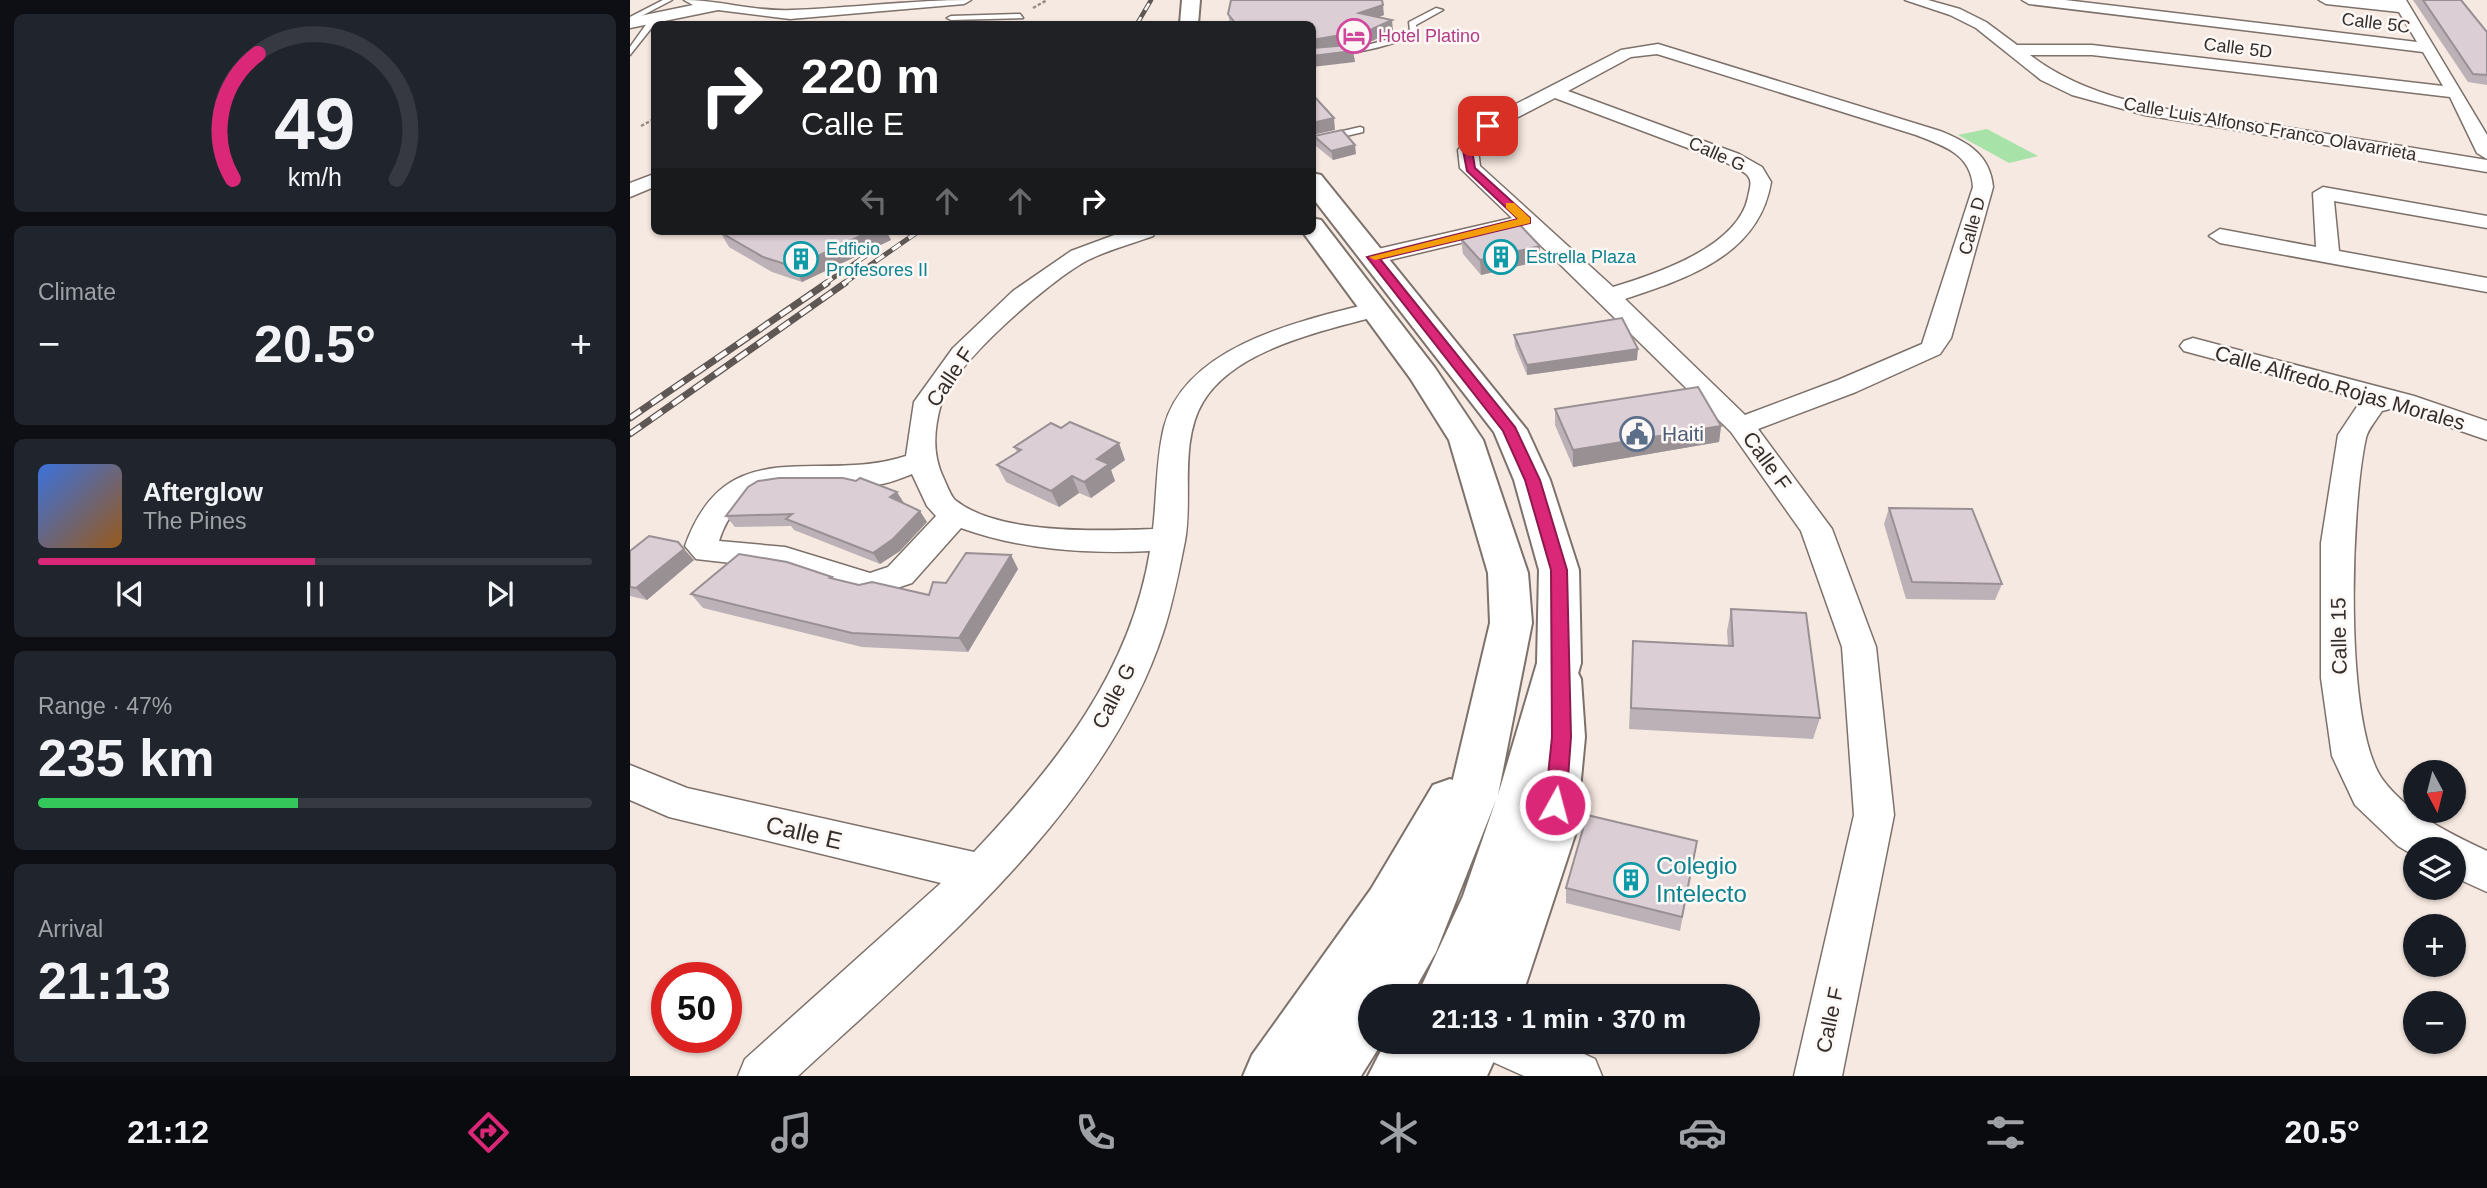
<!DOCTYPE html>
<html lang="en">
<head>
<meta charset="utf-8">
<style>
  :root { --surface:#171b24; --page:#20242c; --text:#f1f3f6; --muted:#9ea1a6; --line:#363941; --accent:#db2777 }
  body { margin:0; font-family:Helvetica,sans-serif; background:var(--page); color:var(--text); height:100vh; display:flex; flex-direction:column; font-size:26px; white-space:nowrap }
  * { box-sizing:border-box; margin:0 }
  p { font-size:23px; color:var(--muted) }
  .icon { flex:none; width:38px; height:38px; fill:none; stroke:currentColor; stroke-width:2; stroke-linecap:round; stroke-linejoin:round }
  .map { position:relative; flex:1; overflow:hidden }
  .panel { display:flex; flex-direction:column; gap:14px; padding:14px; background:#0d0f14; width:630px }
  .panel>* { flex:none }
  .top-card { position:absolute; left:21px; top:21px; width:665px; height:214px; border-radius:10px; box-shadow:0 2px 5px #0004; background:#202124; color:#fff; overflow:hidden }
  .needle { width:46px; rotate:173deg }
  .controls { position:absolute; left:1773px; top:760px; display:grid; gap:14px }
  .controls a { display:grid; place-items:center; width:63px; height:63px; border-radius:50%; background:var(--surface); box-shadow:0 2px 5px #0004; font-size:35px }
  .speed { position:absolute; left:21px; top:962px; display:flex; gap:14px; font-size:35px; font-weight:700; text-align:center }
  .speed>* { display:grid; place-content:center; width:91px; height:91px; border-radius:50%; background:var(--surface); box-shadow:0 2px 5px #0004; line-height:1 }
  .speed .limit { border:10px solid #d22; background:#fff; color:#111 }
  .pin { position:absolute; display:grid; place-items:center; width:60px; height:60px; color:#fff; margin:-30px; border-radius:14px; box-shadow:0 4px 10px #0006 }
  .me { position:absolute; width:77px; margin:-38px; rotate:7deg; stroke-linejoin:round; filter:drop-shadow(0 0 5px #0008) }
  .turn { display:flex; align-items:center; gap:24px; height:147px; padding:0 35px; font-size:32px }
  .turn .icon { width:91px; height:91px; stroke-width:2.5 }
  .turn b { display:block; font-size:49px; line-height:60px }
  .lanes { display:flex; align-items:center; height:66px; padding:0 35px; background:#0003; justify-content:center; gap:35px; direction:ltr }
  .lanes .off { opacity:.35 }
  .big { font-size:52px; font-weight:800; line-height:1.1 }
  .panel .card { flex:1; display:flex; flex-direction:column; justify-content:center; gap:10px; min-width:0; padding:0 24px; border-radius:10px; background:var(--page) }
  .panel .dial { align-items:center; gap:0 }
  .dial svg { height:182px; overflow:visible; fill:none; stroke:var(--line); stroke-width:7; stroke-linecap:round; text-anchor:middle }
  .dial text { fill:var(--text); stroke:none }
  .song { display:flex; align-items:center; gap:21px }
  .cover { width:84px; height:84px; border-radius:10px; background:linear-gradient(135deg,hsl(220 70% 55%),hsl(30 70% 35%)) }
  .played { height:7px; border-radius:4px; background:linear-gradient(90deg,var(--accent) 50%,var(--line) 50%) }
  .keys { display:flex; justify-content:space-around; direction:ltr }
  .heat { display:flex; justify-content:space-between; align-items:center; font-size:38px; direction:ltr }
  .charge { height:10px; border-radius:5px; background:linear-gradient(90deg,#34c759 47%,var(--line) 0) }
  .trip { position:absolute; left:728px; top:984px; width:402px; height:70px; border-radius:35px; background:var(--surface); box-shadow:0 2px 5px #0004; font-weight:800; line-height:70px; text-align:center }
  .dock { display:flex; height:112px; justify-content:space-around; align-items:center; background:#090b0e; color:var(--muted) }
  .dock .icon { width:49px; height:49px }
  .dock .selected { color:var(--accent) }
  .dock b { font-size:32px; color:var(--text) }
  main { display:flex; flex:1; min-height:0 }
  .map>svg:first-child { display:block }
  .green { fill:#a7e3a8 }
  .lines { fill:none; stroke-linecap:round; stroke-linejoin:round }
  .service-casing { stroke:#7d716b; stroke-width:3 }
  .minor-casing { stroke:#7d716b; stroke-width:3 }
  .secondary-casing { stroke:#7d716b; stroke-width:4 }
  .primary-casing { stroke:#7d716b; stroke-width:4 }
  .path { stroke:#978e88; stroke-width:2.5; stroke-dasharray:3.5 2; stroke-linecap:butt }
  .service { fill:#fff; fill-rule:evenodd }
  .minor { fill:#fff; fill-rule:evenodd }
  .secondary { fill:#fff; fill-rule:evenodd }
  .primary { fill:#fff; fill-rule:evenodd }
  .rail-far2-casing { stroke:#5e5753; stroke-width:4.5 }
  .rail-far1-casing { stroke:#5e5753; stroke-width:5 }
  .rail-casing { stroke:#5e5753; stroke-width:7 }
  .rail-far2 { stroke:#fdf8f5; stroke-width:2.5; stroke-dasharray:8; stroke-linecap:butt }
  .rail-far1 { stroke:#fdf8f5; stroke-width:3.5; stroke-dasharray:10; stroke-linecap:butt }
  .rail { stroke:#fdf8f5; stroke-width:4.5; stroke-dasharray:13; stroke-linecap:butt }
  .wall { fill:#bcb1b6 }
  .shaded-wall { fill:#999094 }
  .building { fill:#dbced4; stroke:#999094; stroke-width:2 }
  .route { fill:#db2777; stroke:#8e194d; stroke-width:2 }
  .slow { fill:#f59e0b }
  .labels { text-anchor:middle; stroke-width:5; stroke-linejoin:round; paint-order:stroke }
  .far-street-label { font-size:18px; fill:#332e2b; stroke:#fdf8f5 }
  .far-hotel-label { font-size:18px; fill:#b23c85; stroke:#fdf8f5; text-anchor:start }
  .far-culture-label { font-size:18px; fill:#0d838f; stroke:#fdf8f5; text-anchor:start }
  .street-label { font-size:21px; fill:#332e2b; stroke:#fdf8f5 }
  .service-label { font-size:21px; fill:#4e5e75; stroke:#fdf8f5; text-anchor:start }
  .near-street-label { font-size:24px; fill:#332e2b; stroke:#fdf8f5 }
  .near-culture-label { font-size:24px; fill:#0d838f; stroke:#fdf8f5; text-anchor:start }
</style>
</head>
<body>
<main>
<section class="panel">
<div class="card dial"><svg viewBox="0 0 100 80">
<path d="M14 69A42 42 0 1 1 86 69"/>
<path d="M14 69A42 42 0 0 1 25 14" stroke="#db2777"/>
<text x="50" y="56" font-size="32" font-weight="700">49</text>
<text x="50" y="72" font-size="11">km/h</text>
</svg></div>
<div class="card"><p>Climate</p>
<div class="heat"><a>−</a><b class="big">20.5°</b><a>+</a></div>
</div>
<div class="card">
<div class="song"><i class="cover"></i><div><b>Afterglow</b><p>The Pines</p></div></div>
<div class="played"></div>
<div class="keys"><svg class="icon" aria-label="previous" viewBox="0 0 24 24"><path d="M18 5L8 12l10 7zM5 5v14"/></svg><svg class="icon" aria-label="pause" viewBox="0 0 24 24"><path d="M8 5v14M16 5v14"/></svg><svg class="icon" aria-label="next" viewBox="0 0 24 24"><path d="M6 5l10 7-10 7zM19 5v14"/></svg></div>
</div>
<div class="card"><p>Range · 47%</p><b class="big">235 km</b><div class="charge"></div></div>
<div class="card"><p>Arrival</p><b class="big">21:13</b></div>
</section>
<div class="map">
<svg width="1857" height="1076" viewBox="0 0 1857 1076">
  <rect width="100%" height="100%" fill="#f6e9e1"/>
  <path class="green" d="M1357,129L1408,156L1379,163L1328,135Z"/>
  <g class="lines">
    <g class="service-casing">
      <path id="service" d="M33,0H42L0,22V17Z
        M806,8L813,10L786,25L787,34C752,49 720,55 682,56V52C718,50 747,45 780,31L779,22Z
        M390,14L393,18L321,20L317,18L321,16Z
        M20,19L27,21L0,55V47Z
        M730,127L733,128V132L682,144V138Z"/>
    </g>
    <g class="minor-casing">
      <path id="minor" d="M54,0C90,0 126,12 162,10C222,8 281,0 341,0L334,4L160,19L88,10L0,28V18L63,5Z
        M1275,0H1298L1330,9L1356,22L1387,45H1462L1813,86L1793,52L1399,4L1392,0H1435L1787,42L1769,12L1696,4L1689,0H1776L1857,135V159L1847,153L1820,97L1462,55H1400C1468,107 1559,112 1642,125C1713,137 1785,148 1857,160V172L1515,115L1442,95L1411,80L1346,28L1320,15Z
        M1028,44L1310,131C1338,142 1360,155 1363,187L1321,338L1310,354L1226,392L1128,429L1202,529L1246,647L1264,815L1212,1076H1164L1224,815L1212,647L1171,531L1101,432L893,228L743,264L732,257L735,252L882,218L830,168L828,150L851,122L991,50ZM1027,54L1286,135C1314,146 1341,154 1343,187L1292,344L1208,380L1115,415L995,299C1058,278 1129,255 1141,182L1132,167L1109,154L938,91L1001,57ZM925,98L1095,162C1102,166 1113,170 1118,176C1123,183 1119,190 1118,197C1108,247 1026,274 983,287L850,166L848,150L863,130Z
        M24,174V187L0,197V183Z
        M1693,187L1857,216V228L1704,201L1709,251L1857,278V292L1590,243L1579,236L1590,229L1686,247L1683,193Z
        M495,231H526L523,236C501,244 478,250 458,260C420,280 323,364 311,404C304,429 302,453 313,477C316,483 320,495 325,500C368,535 471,531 523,529C527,496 526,459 534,427C556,344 674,320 746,302L755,304L758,309L755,314C698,330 606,347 573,402C549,442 563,498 555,541C549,571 543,603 533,633C475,810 301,953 168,1076H108L115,1059L311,883L39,817L0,800V765L57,788L344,852C426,765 500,673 520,551C454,554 393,550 331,528L282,583L240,597L154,569L66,559L55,546C97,428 188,485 276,456L284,402L323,348L383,291L441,251ZM282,474L297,506L306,516L258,567L240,573L155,547L89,541C115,460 190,495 252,484C262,482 272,478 282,474Z
        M1563,338L1784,396L1857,421V440L1764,408L1752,411C1747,419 1738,429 1736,438C1721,505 1713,726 1753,780C1777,813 1821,834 1857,851V892L1824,877V849H1785V856L1768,846L1725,805L1702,756L1691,678V543L1708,435L1732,399L1554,351L1550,346L1554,341Z
        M847,1041H926L965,1059L972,1076H894L854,1058Z"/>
    </g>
    <g class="secondary-casing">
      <path id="secondary" d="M929,662L945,667L951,679L955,737L946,832L892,996H836L896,832L909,737L907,679L913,667Z
        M820,779L837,785L844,800L837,815L779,925L679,1076H613L622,1055L741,889L803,785Z
        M811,1041H873L857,1076H794Z"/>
    </g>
    <g class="primary-casing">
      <path id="primary" d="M552,0H570L568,24H550Z
        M682,173L691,175L897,430L920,480L949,570L951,663L885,896L845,996H787L833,896L866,800L806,952L781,996H740V1041H753L731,1076H667L676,1055L724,988L768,914L819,796L860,623L858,573L819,440L780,378L672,231H682V218L691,220L805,368L853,440L898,573L902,623L868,795L907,663L909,570L884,480L864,432L682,197Z
        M756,1041H818L801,1076H738Z"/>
    </g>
    <path class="path" d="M403,8L417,0
      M11,126L24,119"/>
    <use href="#service" class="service"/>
    <use href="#minor" class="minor"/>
    <use href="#secondary" class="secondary"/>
    <use href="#primary" class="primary"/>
    <g class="rail-far2-casing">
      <path id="rail-far2" d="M507,24L521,0"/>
    </g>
    <g class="rail-far1-casing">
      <path id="rail-far1" d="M194,284L240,253
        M213,284L289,231"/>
    </g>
    <g class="rail-casing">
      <path id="rail" d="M0,418L197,283
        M0,434L215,283"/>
    </g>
    <use href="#rail-far2" class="rail-far2"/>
    <use href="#rail-far1" class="rail-far1"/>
    <use href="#rail" class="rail"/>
  </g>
  <path class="wall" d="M1783,0H1831L1857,32V85L1838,82Z
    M598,14L754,15L748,17L763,31L742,41L719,45L723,51L725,62L682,24H600Z
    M684,136L726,154L703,160L686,146Z
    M92,231H256L261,240L172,282L142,272L99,247L90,232Z
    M831,239L910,246V261L851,275L833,254Z
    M884,335L1007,360L897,375L885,346Z
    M925,409L1091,426L1089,442L943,467L925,425Z
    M384,447L495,460L481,470L485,481L461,498L449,493L429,507L376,482L367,465L387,452Z
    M274,503L297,522L270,551L250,564L164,530L161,526L105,527L96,516Z
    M1259,508L1372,584L1365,600L1276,599L1254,524Z
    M0,551L64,560L17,600L0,596Z
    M381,555L388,569L338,652L232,647L73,608L61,594L202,577L204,580L229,585L299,595L316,583Z
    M1101,609L1190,718L1183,739L999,729L1003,641L1098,646L1097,631Z
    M1067,841L1050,931L936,903V888Z"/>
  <path class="shaded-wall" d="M753,5L754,15L730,24L729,13Z
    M762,20L763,31L742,41L682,51V40Z
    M723,51L725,62L682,67V56Z
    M704,118L705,130L682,135V123Z
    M725,145L726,154L703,160L701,151Z
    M241,231H256L261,240L172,282L164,267Z
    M910,246V261L851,275L850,260Z
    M1008,349L1007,360L897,375V365Z
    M1091,426L1089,442L943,467V450Z
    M489,443L495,460L481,470L485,481L461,498L454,482L467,459Z
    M442,476L449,493L429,507L421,491Z
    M267,492L274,503L260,497Z
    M290,511L297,522L270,551L250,564L243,553Z
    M54,549L64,560L17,600L6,588Z
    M381,555L388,569L338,652L329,638Z"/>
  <path class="building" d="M601,0H752L753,5L729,13L762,20L740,30L682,40V24H606L598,14Z
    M1793,0H1831L1857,32V75L1843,74Z
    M719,45L723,51L682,56V48Z
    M682,94L704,118L682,123Z
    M712,130L725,145L701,151L684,136Z
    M890,225L910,246L850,260L831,239Z
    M92,231H241L164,267L133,257L90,232Z
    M992,318L1008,349L897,365L884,335Z
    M1068,387L1091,426L943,450L925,409Z
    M440,422L489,443L467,459L479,464L454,482L442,476L421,491L367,465L391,450L384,447L421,423L431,428Z
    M149,478H213L226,481L230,478L267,492L260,497L290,511L263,539L243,553L156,519L162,514L96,516L118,487L128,481Z
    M1259,508L1342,509L1372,584L1282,582Z
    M19,536L48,542L54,549L6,588L0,587V551Z
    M336,553L381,555L329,638L222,633L61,594L109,554L157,562L202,577L200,578L229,585L242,582L299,595L303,582L316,583Z
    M1101,609L1176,613L1190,718L1001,708L1003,641L1103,646Z
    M957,815L1067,841L1052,917L936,888Z"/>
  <path class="route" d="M854,124L862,126L842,150L845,168L900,218V223L750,259L885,427L910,480L937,570L941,737L936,805L933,811L925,814L918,811L915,805L922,737L921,570L895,480L873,431L737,257L888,219L837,171L833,150Z"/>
  <path class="slow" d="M876,203H884L900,218V223L745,260L739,257L888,219L876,208Z"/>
  <defs>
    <g id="hotel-ring" transform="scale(1.75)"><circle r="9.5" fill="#fdf8f5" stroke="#d1479c" stroke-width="1.5"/><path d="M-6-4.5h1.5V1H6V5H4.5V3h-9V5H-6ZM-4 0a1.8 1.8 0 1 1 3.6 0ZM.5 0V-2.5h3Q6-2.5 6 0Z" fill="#d1479c"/></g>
    <g id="building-ring" transform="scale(1.75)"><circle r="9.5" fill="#fdf8f5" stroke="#0f9aa8" stroke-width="1.5"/><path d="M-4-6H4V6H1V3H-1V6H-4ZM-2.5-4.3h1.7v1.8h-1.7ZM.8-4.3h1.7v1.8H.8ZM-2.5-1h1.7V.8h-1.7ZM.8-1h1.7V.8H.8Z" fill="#0f9aa8"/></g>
    <g id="civic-ring" transform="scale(1.75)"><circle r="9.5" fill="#fdf8f5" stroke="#5c6f8a" stroke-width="1.5"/><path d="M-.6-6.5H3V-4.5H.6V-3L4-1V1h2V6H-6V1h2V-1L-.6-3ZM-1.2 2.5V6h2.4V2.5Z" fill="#5c6f8a"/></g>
  </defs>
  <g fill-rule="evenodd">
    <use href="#hotel-ring" x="724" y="36"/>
    <use href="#building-ring" x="871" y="257"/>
    <use href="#building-ring" x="171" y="259"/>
    <use href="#civic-ring" x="1007" y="434"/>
    <use href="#building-ring" x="1001" y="880"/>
  </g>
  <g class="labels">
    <g class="far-street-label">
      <text transform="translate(1746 23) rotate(7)" y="6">Calle 5C</text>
      <text transform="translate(1608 48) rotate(7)" y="6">Calle 5D</text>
      <text transform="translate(1640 129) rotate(10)" y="6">Calle Luis Alfonso Franco Olavarrieta</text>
      <text transform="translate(1087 154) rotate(24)" y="6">Calle G</text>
      <text transform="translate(1342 226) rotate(-75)" y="6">Calle D</text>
    </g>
    <g class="far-hotel-label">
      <text x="748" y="42">Hotel Platino</text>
    </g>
    <g class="far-culture-label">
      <text x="196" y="255">Edficio<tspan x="196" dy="21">Profesores II</tspan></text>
      <text x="896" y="263">Estrella Plaza</text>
    </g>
    <g class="street-label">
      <text transform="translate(320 377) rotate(-56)" y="7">Calle F</text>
      <text transform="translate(1710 388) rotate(16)" y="7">Calle Alfredo Rojas Morales</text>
      <text transform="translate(1137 461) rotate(54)" y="7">Calle F</text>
      <text transform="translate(1709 636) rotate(-91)" y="7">Calle 15</text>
      <text transform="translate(484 696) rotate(-63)" y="7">Calle G</text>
      <text transform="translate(1200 1020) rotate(-78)" y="7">Calle F</text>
    </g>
    <g class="service-label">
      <text x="1032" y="441">Haiti</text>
    </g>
    <g class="near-street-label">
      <text transform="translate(174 833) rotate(13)" y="8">Calle E</text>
    </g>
    <g class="near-culture-label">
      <text x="1026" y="874">Colegio<tspan x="1026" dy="28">Intelecto</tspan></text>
    </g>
  </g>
</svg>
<div class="controls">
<a><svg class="needle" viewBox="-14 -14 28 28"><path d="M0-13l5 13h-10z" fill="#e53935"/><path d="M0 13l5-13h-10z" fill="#9ea1a6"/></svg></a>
<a><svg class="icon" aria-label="layers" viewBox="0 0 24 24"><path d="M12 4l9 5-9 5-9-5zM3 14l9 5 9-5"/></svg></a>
<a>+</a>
<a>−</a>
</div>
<div class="speed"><div class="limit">50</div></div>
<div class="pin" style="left:858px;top:126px;background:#d93025"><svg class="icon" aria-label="arrive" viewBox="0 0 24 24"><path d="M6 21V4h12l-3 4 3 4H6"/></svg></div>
<svg class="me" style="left:925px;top:805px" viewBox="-20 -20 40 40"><circle r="17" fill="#db2777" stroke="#fff" stroke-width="3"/><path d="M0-11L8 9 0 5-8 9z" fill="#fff"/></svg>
<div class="trip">21:13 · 1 min · 370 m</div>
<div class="top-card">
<div class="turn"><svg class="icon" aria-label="right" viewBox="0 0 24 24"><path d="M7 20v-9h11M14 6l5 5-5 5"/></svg><div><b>220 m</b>Calle E</div></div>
<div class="lanes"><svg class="icon off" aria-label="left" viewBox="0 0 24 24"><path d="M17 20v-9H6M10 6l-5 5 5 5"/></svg><svg class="icon off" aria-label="ahead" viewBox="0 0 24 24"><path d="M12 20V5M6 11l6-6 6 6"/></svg><svg class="icon off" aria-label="ahead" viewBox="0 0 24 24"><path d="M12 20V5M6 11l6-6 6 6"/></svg><svg class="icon" aria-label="right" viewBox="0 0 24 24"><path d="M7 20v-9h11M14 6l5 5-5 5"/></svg></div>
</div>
</div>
</main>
<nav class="dock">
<b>21:12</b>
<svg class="icon selected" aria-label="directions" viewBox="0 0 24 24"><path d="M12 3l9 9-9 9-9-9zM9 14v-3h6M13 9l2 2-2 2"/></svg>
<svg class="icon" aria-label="music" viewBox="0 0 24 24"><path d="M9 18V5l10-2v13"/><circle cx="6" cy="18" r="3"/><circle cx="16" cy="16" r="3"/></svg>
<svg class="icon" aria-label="phone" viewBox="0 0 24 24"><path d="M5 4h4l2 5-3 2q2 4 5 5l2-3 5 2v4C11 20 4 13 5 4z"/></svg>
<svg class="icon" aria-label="climate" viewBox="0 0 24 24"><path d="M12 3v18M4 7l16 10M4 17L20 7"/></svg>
<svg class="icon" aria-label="car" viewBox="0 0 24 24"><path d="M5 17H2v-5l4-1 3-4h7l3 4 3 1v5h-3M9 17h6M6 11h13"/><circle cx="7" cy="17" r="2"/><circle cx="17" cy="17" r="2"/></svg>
<svg class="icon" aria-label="filters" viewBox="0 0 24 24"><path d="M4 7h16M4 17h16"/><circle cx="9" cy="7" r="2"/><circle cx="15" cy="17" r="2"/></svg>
<b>20.5°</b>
</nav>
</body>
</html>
